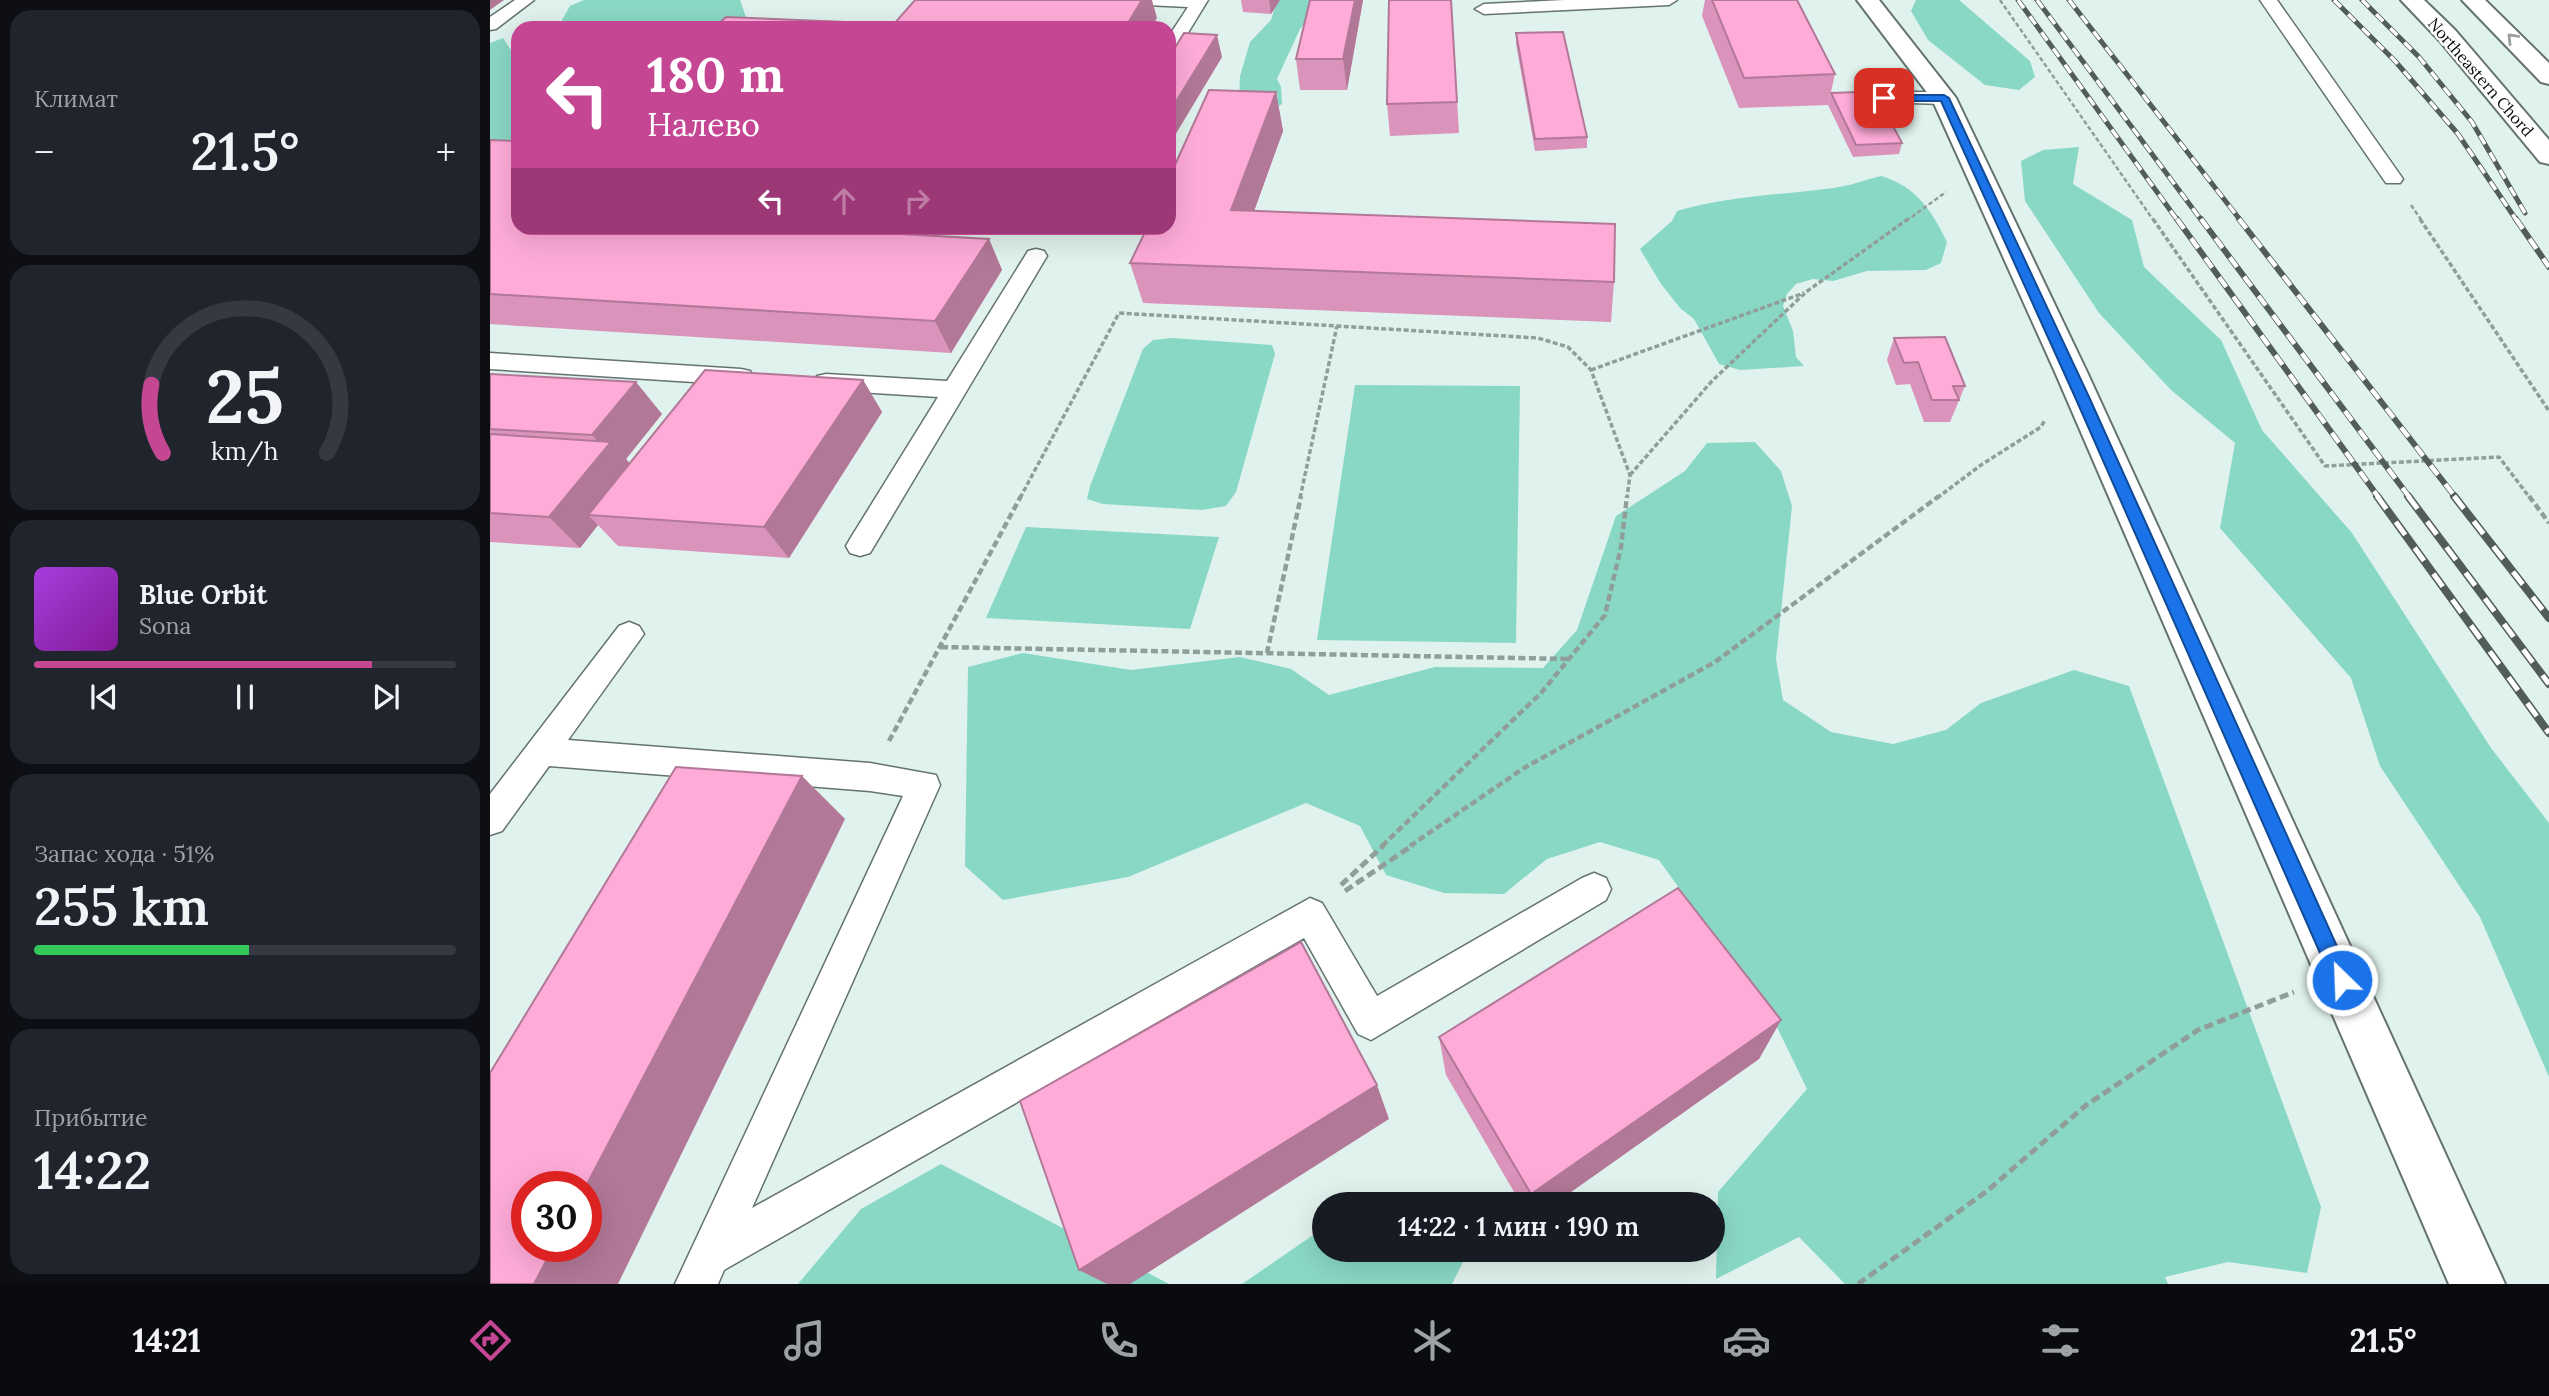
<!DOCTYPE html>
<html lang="ru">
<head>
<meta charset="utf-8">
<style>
  :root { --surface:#171b24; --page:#20242c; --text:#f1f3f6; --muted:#9ea1a6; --line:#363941; --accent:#c54794 }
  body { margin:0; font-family:Lora,serif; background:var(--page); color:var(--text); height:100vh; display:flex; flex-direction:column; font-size:26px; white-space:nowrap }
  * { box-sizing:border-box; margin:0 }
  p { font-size:23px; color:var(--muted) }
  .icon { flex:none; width:38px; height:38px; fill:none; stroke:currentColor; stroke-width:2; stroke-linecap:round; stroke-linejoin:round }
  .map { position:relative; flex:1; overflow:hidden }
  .panel { display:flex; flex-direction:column; gap:10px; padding:10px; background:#0d0f14; width:490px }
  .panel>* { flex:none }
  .top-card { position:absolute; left:21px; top:21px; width:665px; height:214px; border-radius:21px; box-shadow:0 7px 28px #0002; background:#c54794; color:#fff; overflow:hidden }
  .speed { position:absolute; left:21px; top:1171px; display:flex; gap:14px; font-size:35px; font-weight:700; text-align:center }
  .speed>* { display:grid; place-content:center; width:91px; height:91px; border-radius:50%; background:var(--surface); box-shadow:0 7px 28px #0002; line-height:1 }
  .speed .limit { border:10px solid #d22; background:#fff; color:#111 }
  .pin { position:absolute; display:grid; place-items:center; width:60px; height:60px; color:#fff; margin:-30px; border-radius:14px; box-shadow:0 4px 10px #0006 }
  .me { position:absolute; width:77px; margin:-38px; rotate:336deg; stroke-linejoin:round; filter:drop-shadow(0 0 5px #0008) }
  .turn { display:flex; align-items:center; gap:24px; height:147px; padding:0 21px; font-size:32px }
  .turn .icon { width:91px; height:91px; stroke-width:2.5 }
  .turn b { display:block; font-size:49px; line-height:60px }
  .lanes { display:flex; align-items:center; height:66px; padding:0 21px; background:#0003; justify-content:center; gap:35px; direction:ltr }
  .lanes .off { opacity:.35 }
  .big { font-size:52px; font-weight:600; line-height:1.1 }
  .panel .card { flex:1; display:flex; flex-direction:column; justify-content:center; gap:10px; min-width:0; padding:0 24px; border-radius:21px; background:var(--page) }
  .panel .dial { align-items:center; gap:0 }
  .dial svg { height:182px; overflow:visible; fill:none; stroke:var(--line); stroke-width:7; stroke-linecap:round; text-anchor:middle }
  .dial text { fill:var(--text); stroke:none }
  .song { display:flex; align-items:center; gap:21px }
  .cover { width:84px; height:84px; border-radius:10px; background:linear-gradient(135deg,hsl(280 70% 55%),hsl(290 70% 35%)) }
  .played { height:7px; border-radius:4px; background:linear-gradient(90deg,var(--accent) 80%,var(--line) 80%) }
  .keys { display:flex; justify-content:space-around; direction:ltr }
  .heat { display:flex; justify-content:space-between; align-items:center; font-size:38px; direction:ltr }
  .charge { height:10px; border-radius:5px; background:linear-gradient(90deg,#34c759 51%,var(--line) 0) }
  .trip { position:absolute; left:822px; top:1192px; width:413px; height:70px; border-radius:35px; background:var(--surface); box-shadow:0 7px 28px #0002; font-weight:600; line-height:70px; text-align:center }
  .menu { display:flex; height:112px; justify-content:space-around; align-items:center; background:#090b0e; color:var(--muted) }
  .menu .icon { width:49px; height:49px }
  .menu .selected { color:var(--accent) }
  .menu b { font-size:32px; color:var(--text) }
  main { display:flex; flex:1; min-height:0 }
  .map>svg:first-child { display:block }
  .green { fill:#89d8c5 }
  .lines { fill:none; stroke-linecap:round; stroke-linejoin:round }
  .lane-casing { stroke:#64736f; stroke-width:3 }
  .street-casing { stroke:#64736f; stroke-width:4 }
  .primary-casing { stroke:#64736f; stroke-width:4 }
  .path-far3 { stroke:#909e9a; stroke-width:2.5; stroke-dasharray:4.5 2.5; stroke-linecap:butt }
  .path-far2 { stroke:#909e9a; stroke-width:3.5; stroke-dasharray:5 2.5; stroke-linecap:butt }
  .path-far1 { stroke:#909e9a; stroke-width:4.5; stroke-dasharray:7 3.5; stroke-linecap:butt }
  .path { stroke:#909e9a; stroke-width:5; stroke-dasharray:9 4.5; stroke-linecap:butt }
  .lane { fill:#fff; fill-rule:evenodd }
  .street { fill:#fff; fill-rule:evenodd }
  .primary { fill:#fff; fill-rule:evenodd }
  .rail-far2-casing { stroke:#525c59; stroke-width:5 }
  .rail-far1-casing { stroke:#525c59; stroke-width:6 }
  .rail-casing { stroke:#525c59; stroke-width:8 }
  .rail-far2 { stroke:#fff; stroke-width:3.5; stroke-dasharray:10; stroke-linecap:butt }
  .rail-far1 { stroke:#fff; stroke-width:4.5; stroke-dasharray:12; stroke-linecap:butt }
  .rail { stroke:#fff; stroke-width:5; stroke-dasharray:16; stroke-linecap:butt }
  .wall { fill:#da93ba }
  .shaded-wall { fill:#b27897 }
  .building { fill:#feabd8; stroke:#b27897; stroke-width:2 }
  .oneway { stroke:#9d9f9e }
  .route { fill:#1a73e8; stroke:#114b97; stroke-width:2 }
  .labels { text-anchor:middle; stroke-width:5; stroke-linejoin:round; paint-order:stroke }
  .far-street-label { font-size:16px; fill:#090f0d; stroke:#fff }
</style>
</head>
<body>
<main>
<section class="panel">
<div class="card"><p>Климат</p>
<div class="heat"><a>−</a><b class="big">21.5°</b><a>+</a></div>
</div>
<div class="card dial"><svg viewBox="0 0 100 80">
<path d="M14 69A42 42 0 1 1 86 69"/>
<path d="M14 69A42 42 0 0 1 9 39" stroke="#c54794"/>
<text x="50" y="56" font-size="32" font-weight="700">25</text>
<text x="50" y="72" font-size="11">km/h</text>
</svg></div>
<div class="card">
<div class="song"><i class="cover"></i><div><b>Blue Orbit</b><p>Sona</p></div></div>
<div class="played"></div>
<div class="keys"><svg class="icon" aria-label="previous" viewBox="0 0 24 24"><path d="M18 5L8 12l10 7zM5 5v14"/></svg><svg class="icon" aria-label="pause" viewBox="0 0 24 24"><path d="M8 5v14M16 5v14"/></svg><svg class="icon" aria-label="next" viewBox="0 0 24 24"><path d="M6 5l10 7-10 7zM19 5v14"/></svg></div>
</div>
<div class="card"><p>Запас хода · 51%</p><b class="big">255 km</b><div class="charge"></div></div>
<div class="card"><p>Прибытие</p><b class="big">14:22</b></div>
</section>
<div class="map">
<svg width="2059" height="1284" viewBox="0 0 2059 1284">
  <rect width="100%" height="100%" fill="#e0f2ed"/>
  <path class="green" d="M94,0H250L257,20L249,28H78L72,20L80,6Z
    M787,0H837L810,29L787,79L791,87L792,104L780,111L749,101L750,76L760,42L781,20Z
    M1426,0H1469L1540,61L1545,77L1529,90L1495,85L1438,40L1421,11Z
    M13,38L28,61V153L0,151V43Z
    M1589,147L1583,184L1642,220L1654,267L1731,340L1772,430L1862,533L2001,748L2059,823V1077L1990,917L1890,766L1861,678L1730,528L1745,443L1681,390L1609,313L1535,201L1531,161L1553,150Z
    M1391,176C1426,186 1442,211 1457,242L1451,263L1436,270L1377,271L1343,281L1323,279L1306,284L1297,294L1293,306L1303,331L1306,357L1314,366L1250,370L1229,364L1204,319L1190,308L1171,284L1150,249L1182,221L1187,211C1238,196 1291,195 1343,188C1359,186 1375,180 1391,176Z
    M682,338L782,345L785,354L746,492L736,506L712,510L613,504L597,499L600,486L653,349L663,340Z
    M865,385L1030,386L1026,643L827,640Z
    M1265,442L1291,471L1302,506L1286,659L1293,700L1341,732L1403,744L1456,730L1491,703L1584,670L1639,686L1831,1207L1817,1273L1738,1262L1675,1277L1678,1284H1355L1309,1237L1226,1279L1228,1192L1317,1089L1284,1021L1169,860L1110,842L1057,859L1014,894L954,893L896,875L870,826L816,803L638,877L513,900L475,866L478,667L533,653L641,670L750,657L801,669L839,695L945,667L1053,668L1087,630L1126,516L1195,471L1217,443Z
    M536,527L729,537L700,629L496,618Z
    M451,1164L679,1284H308L371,1209Z
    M835,1227V1250H979L962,1284H752Z"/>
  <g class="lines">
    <g class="lane-casing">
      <path id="lane" d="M25,0H44L6,29L0,30V17Z
        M648,0H718L685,54L679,55V36L698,7L656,5Z
        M1074,0H1187L1179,5L994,14L985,9L994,4Z
        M1770,0H1787L1913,179L1910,183H1896Z
        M1394,92H1454L1463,98L1454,104L1387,102L1385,98Z
        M546,249L554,251L557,256L380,553L370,556L360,553L356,546L360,539L448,397L336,390L327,388L324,382L327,376L336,374L457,381L535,256L538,251Z
        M0,353L251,369L260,371L263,377L260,383L251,385L0,369Z
        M139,622L149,626L154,634L78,740L380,763L446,775L450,785L262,1208L820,898L832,903L887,996L1092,878L1104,873L1116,878L1121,889L1116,900L881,1040L868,1034L814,938L234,1270L228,1284H185L413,796L380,791L59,766L12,831L0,835V794L129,626Z"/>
    </g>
    <g class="street-casing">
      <path id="street" d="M1367,0H1389L1466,98L1597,372L2015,1284H1959L1565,372L1442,99Z"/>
    </g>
    <g class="primary-casing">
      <path id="primary" d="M1911,0H1934L1965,30L2059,140V164L2050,162L1949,40Z
        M1972,0H1995L2059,63V84L2051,82Z"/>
    </g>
    <path class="path-far3" d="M1510,0L1664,221
      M1921,205L1932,221
      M1416,221L1456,192"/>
    <path class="path-far2" d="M1663,219L1835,466L2009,457L2040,498
      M1930,219L2059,411
      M1101,370L1314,293
      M1140,475L1222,381L1316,292L1418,219
      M530,498L629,313L1048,338L1078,347L1101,370L1140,475L1137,498
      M810,498L847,326
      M1447,498L1491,465L1551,427L1555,420"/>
    <path class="path-far1" d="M2039,496L2059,523
      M451,647L1079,659
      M777,653L811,496
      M399,741L531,496
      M892,846L1051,693L1115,615L1131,547L1137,496
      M920,846L1034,768L1225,662L1449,496"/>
    <path class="path" d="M851,885L894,845
      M855,891L923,845
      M1368,1284L1497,1191L1595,1106L1708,1030L1804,992"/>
    <use href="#lane" class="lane"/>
    <use href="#street" class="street"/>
    <use href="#primary" class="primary"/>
    <g class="rail-far2-casing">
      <path id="rail-far2" d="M1528,0L1688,221
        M1547,0L1712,221
        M1579,0L1751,221
        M1844,0L1905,61L1968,134L2027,221
        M1872,0L1929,57L1982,122L2035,213"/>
    </g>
    <g class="rail-far1-casing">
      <path id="rail-far1" d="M1687,219L1889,498
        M1711,219L1920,498
        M1749,219L1966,498
        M2026,219L2059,267"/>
    </g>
    <g class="rail-casing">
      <path id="rail" d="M1887,496L2059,733
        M1918,496L2059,684
        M1964,496L2059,618"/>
    </g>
    <use href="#rail-far2" class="rail-far2"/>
    <use href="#rail-far1" class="rail-far1"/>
    <use href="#rail" class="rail"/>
  </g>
  <path class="wall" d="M751,0H790L781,14L753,12Z
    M873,0L857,90H810L806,59Z
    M961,0L969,133L900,136L897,104Z
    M1215,0H1307L1345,74L1338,105L1249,108L1212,16Z
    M1026,33L1097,137V148L1045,151L1026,44Z
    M679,57H732L685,135L679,134Z
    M786,92L793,131L764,211L1124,282L1121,322L653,303L640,263Z
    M1341,93L1407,109L1404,120H1400L1412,143L1409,154L1363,157L1338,105Z
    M0,140L329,229L499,239L512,270L461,353L0,324Z
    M1404,338L1475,386L1460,422H1434L1420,384L1406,385L1397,360Z
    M0,374L172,414L136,459L140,464L373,380L392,412L299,558L128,546L108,525L90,548L0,542Z
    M1291,1020L1269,1059L1064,1204H1031L956,1075L949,1037Z"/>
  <path class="shaded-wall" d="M0,0H14L0,10Z
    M652,0H662L667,18L661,28H635Z
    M779,0H790L781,14Z
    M865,0H873L857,90L853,59Z
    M727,35L732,57L685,135L680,113Z
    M786,92L793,131L750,250L741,210Z
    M499,239L512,270L461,353L445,321Z
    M373,380L392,412L299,558L274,527Z
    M146,382L172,414L136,459L148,473L98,515L108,525L90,548L59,517L114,449L102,435Z
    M312,776L355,819L128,1284H44L64,1246H96V1186Z
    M1291,1020L1269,1059L1064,1204H1041V1194Z
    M887,1085L899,1119L640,1284H617L589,1270Z"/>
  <path class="building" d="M425,0H652L635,28H224L236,17L404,24Z
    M820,0H865L853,59H806Z
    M899,0H961L967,102L897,104Z
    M1222,0H1307L1345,74L1254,78Z
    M1073,32L1097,137L1045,139L1026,33Z
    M694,33L727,35L679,113V57Z
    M719,90L786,92L741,210L1125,224L1124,282L640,263L657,228H679V178Z
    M1397,91L1407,109H1394L1412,143L1366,145L1341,93Z
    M0,140L28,141V228H305L499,239L445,321L0,294Z
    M1455,337L1475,386H1463L1469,400H1442L1428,362L1414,363L1404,338Z
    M215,370L373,380L274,527L98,515Z
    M0,374L146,382L102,435L0,429Z
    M0,434L121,442L59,517L0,513Z
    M186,767L312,776L96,1186H37V1246H64L44,1284H0V1073Z
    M1188,888L1291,1020L1041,1194L949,1037Z
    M811,942L887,1085L589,1270L530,1101Z"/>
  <defs><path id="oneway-chevron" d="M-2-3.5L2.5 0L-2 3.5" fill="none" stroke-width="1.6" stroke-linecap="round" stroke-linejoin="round" transform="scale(1.75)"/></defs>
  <use class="oneway" href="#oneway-chevron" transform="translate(2022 38) rotate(-134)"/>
  <path class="route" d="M1454,95L1459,98L1599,397L1859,973L1862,980L1859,987L1852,990L1845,987L1585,397L1451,101H1394L1389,98L1394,95Z"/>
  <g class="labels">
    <g class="far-street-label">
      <text transform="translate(1991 77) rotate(49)" y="6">Northeastern Chord</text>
    </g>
  </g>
</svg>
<div class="speed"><div class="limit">30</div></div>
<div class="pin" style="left:1394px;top:98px;background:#d93025"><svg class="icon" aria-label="arrive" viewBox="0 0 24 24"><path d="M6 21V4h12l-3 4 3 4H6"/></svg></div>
<svg class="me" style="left:1852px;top:980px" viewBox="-20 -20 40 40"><circle r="17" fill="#1a73e8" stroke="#fff" stroke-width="3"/><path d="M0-11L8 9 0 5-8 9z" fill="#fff"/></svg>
<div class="trip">14:22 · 1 мин · 190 m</div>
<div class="top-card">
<div class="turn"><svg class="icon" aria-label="left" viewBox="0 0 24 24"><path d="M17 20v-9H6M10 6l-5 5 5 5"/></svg><div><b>180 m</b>Налево</div></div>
<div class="lanes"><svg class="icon" aria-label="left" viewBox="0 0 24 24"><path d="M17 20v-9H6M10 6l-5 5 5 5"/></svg><svg class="icon off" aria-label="ahead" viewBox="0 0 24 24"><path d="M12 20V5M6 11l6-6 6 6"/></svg><svg class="icon off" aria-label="right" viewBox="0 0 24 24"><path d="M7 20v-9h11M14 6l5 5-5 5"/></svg></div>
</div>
</div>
</main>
<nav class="menu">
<b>14:21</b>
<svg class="icon selected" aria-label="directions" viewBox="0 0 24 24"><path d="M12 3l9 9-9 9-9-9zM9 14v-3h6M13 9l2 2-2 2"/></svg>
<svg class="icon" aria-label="music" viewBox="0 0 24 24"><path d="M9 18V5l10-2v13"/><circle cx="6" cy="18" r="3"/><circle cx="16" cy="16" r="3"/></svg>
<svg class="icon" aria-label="phone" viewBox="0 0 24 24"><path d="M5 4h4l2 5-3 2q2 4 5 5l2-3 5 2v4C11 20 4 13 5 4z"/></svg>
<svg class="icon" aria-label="climate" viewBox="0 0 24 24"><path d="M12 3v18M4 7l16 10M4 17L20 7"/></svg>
<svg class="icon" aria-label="car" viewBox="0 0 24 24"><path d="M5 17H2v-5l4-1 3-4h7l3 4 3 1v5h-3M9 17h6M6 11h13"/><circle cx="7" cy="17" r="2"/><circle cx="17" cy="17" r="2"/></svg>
<svg class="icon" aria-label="filters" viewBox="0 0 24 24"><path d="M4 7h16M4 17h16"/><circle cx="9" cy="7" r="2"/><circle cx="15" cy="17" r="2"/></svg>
<b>21.5°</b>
</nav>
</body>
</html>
